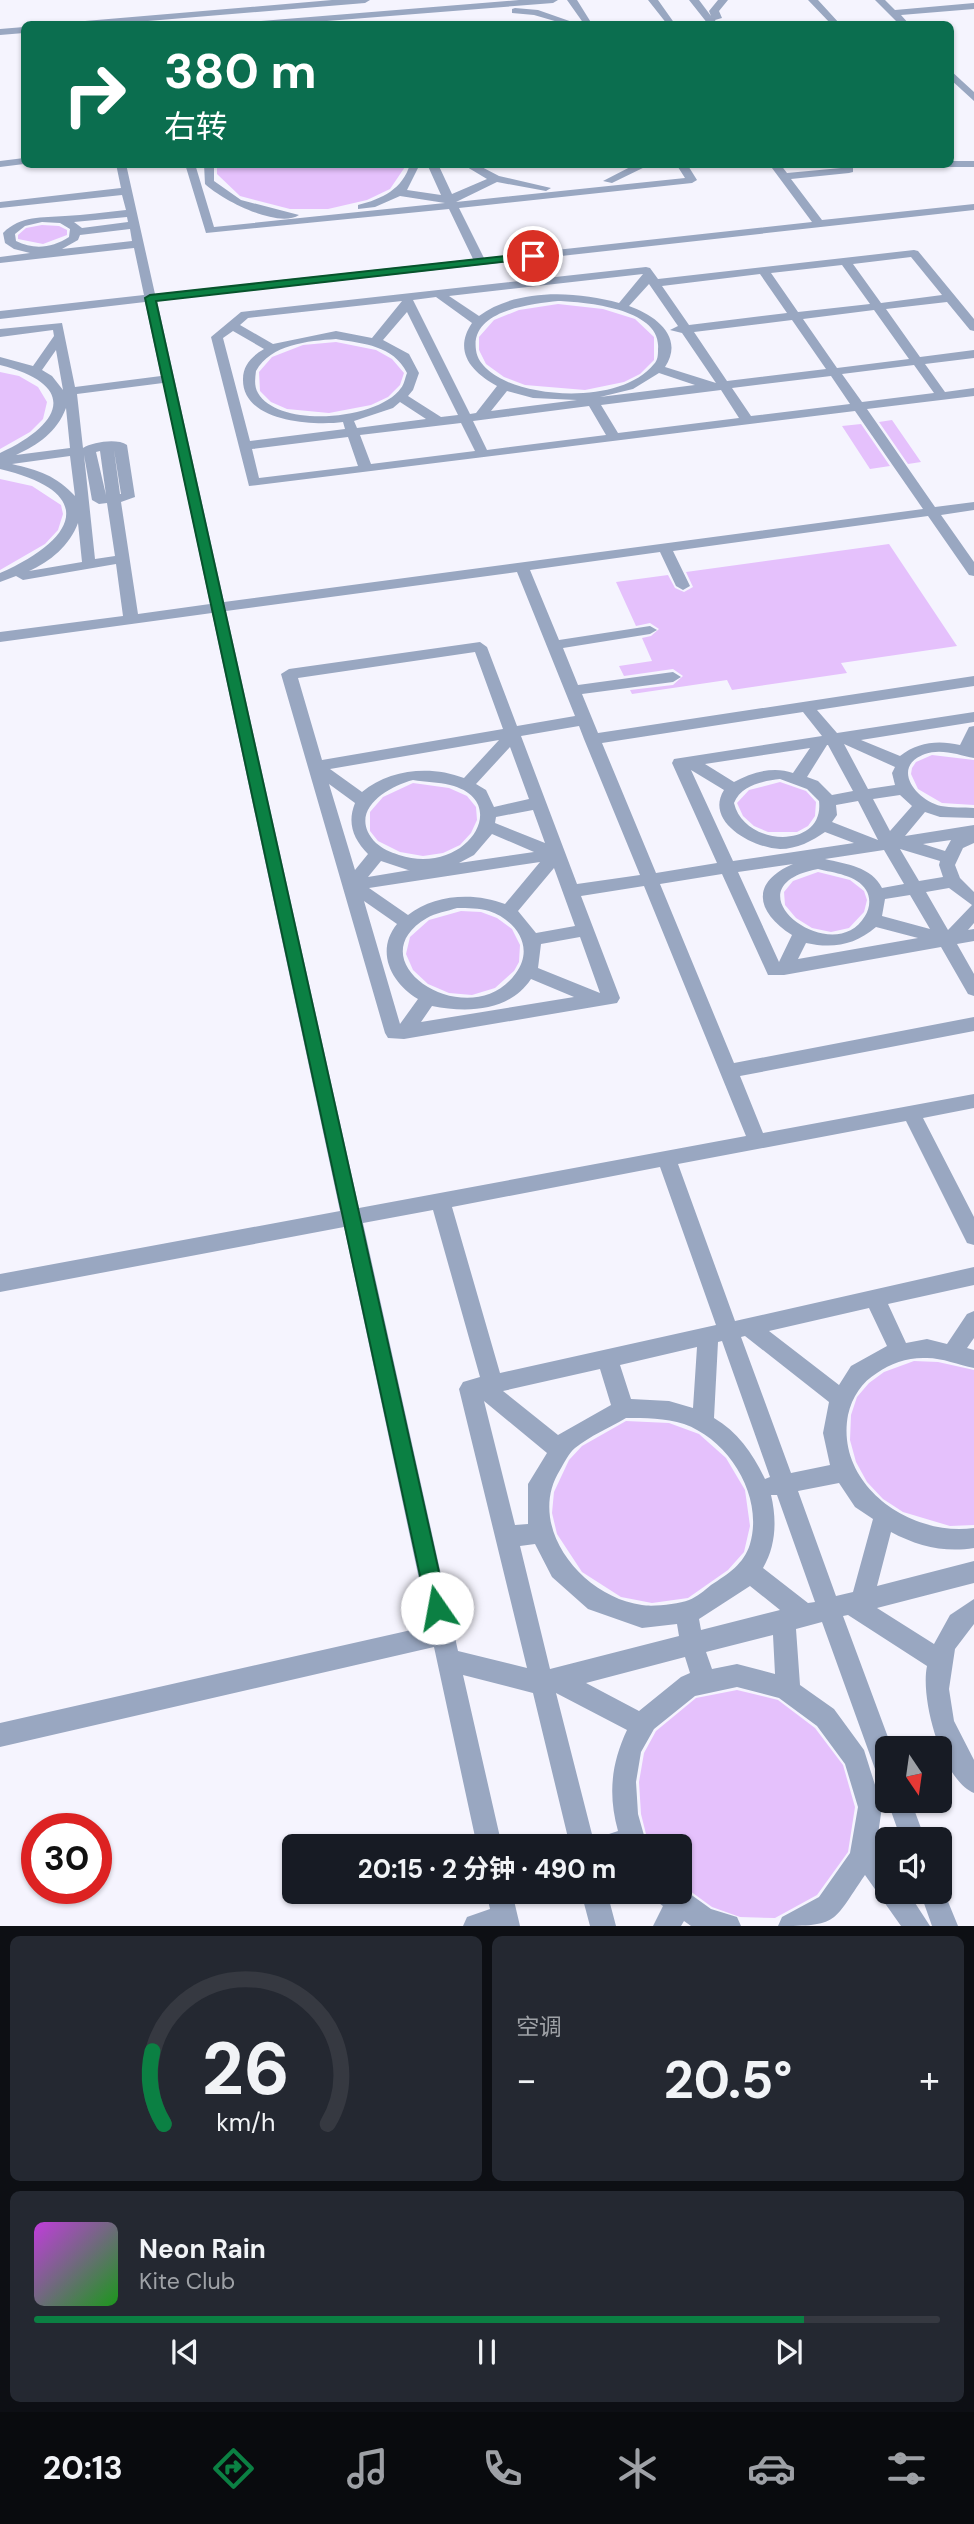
<!DOCTYPE html>
<html lang="zh">
<head>
<meta charset="utf-8">
<style>
  :root { --surface:#171b24; --page:#242831; --text:#f1f3f6; --muted:#9ea1a6; --line:#363941; --accent:#0b8043 }
  body { margin:0; font-family:"DM Sans","Noto Sans SC",sans-serif; background:var(--page); color:var(--text); height:100vh; display:flex; flex-direction:column; font-size:26px; white-space:nowrap }
  * { box-sizing:border-box; margin:0 }
  p { font-size:23px; color:var(--muted) }
  .icon { flex:none; width:38px; height:38px; fill:none; stroke:currentColor; stroke-width:2; stroke-linecap:round; stroke-linejoin:round }
  .map { position:relative; height:1926px; overflow:hidden }
  .panel { display:flex; flex-direction:column; gap:10px; padding:10px; background:#0d0f14; flex:1 }
  .panel>* { flex:none }
  .banner { position:absolute; left:21px; top:21px; width:933px; height:147px; border-radius:10px; box-shadow:0 2px 5px #0004; background:#0b6e4f; color:#fff; overflow:hidden }
  .needle { width:46px; rotate:167deg }
  .buttons { position:absolute; left:875px; top:1736px; display:grid; gap:14px }
  .buttons a { display:grid; place-items:center; width:77px; height:77px; border-radius:10px; background:var(--surface); box-shadow:0 2px 5px #0004; font-size:35px }
  .speed { position:absolute; left:21px; top:1813px; display:flex; gap:14px; font-size:35px; font-weight:700; text-align:center }
  .speed>* { display:grid; place-content:center; width:91px; height:91px; border-radius:50%; background:var(--surface); box-shadow:0 2px 5px #0004; line-height:1 }
  .speed .limit { border:10px solid #d22; background:#fff; color:#111 }
  .pin { position:absolute; display:grid; place-items:center; width:60px; height:60px; color:#fff; margin:-30px; border:4px solid #fff; border-radius:50%; box-shadow:0 2px 7px #0007 }
  .me { position:absolute; width:77px; margin:-38px; rotate:348deg; stroke-linejoin:round; filter:drop-shadow(0 0 5px #0008) }
  .turn { display:flex; align-items:center; gap:24px; height:147px; padding:0 28px; font-size:32px }
  .turn .icon { width:91px; height:91px; stroke-width:2.5 }
  .turn b { display:block; font-size:49px; line-height:60px }
  .big { font-size:52px; font-weight:700; line-height:1.1 }
  .panel .widget { flex:1; display:flex; flex-direction:column; justify-content:center; gap:10px; min-width:0; padding:0 24px; border-radius:10px; background:var(--page) }
  .panel .dial { align-items:center; gap:0 }
  .dial svg { height:182px; overflow:visible; fill:none; stroke:var(--line); stroke-width:7; stroke-linecap:round; text-anchor:middle }
  .dial text { fill:var(--text); stroke:none }
  .song { display:flex; align-items:center; gap:21px }
  .cover { width:84px; height:84px; border-radius:10px; background:linear-gradient(135deg,hsl(290 70% 55%),hsl(120 70% 35%)) }
  .played { height:7px; border-radius:4px; background:linear-gradient(90deg,var(--accent) 85%,var(--line) 85%) }
  .keys { display:flex; justify-content:space-around; direction:ltr }
  .heat { display:flex; justify-content:space-between; align-items:center; font-size:38px; direction:ltr }
  .panel .tiles { flex:1; display:grid; gap:10px; grid-template-columns:1fr 1fr }
  .widget:last-child { grid-column:span 2 }
  .trip { position:absolute; left:282px; top:1834px; width:410px; height:70px; border-radius:10px; background:var(--surface); box-shadow:0 2px 5px #0004; font-weight:700; line-height:70px; text-align:center }
  .tab-bar { display:flex; height:112px; justify-content:space-around; align-items:center; background:#090b0e; color:var(--muted) }
  .tab-bar .icon { width:49px; height:49px }
  .tab-bar .on { color:var(--accent) }
  .tab-bar b { font-size:32px; color:var(--text) }
  .map>svg:first-child { display:block }
  .building { fill:#e5c1fc }
  .lines { fill:none; stroke-linecap:round; stroke-linejoin:round }
  .minor { fill:#99a7c1; fill-rule:evenodd }
  .route { fill:#0b8043; stroke:#07532c; stroke-width:2 }
</style>
</head>
<body>
<div class="map">
<svg width="974" height="1926" viewBox="0 0 974 1926">
  <rect width="100%" height="100%" fill="#f5f4fe"/>
  <path class="building" d="M217,164H407L390,189L367,200L328,209H290L240,196L217,174Z
    M42,225L59,226L67,230V235L43,244L18,239V235L26,228Z
    M558,304L603,309L635,319L654,337V360L640,374L624,382L585,390L525,385L504,377L486,364L479,350V337L494,320L519,310Z
    M336,342L376,350L392,359L404,373L400,385L388,397L371,405L329,413L287,409L271,402L260,391L259,372L272,357L303,345Z
    M0,372L19,376L38,387L47,402L43,419L30,432L0,449Z
    M892,420L921,462L908,464L879,422Z
    M861,424L890,466L870,469L842,426Z
    M0,479L32,486L61,505L63,514L58,530L45,544L0,570Z
    M889,544L957,646L841,663L847,673L732,690L727,680L632,694L630,690L673,685L683,676L673,669L624,676L619,666L652,661L642,638L651,636L659,629L650,623L636,626L616,582L668,575L675,588L684,592L693,587L686,572Z
    M932,755L974,760V805L942,803L918,789L911,774L912,768L916,762Z
    M780,782L806,791L816,802L815,816L808,826L797,832H768L754,826L743,816L737,803L749,790Z
    M413,783L449,788L467,796L476,807L477,820L471,833L460,845L443,853L423,856L400,852L378,841L370,831V812L383,797Z
    M818,872L850,880L864,891L867,900L864,912L849,928L831,932L812,928L796,918L785,905L784,892L793,881Z
    M461,911L481,912L497,918L512,929L520,945L519,962L514,971L495,988L472,995L449,993L428,984L413,970L406,954L410,937L429,920Z
    M914,1361L938,1362L974,1370V1525L950,1526L903,1512L883,1499L867,1482L856,1462L850,1440L851,1415L857,1397L869,1383L884,1372Z
    M626,1421L669,1423L699,1434L726,1458L745,1490L750,1526L744,1552L728,1570L688,1598L652,1603L621,1597L582,1572L557,1534L552,1513L554,1492L569,1460L582,1446Z
    M737,1690L778,1700L815,1728L843,1765L855,1807L848,1852L817,1895L775,1918L740,1917L712,1907L679,1883V1846H649L641,1814L639,1782L644,1753L656,1731L696,1698Z"/>
  <g class="lines">
    <path class="minor" d="M332,0H370L365,3L112,24H80L85,21Z
      M519,0H558L553,3L289,24H256L261,21Z
      M567,0H577L592,24H584Z
      M648,0H658L675,24H667Z
      M689,0H699L711,16L709,11L718,0H728L719,11L722,18L715,20L717,24H708Z
      M808,0H818L840,24H831Z
      M875,0H885L895,10L974,3V9L901,15L909,24H899Z
      M515,8L538,10L578,24H565L534,15L512,13V9Z
      M24,27V33L0,35V29Z
      M950,70L974,92V101L950,79Z
      M24,158V164L0,167V161Z
      M950,161H974V167H947L942,164H950Z
      M116,164H126L155,294L473,259L449,209L206,233L185,164H195L214,227L445,203L400,196L375,207L358,209V205C382,199 403,189 410,164H420L407,190L441,195L427,164H438L452,194L487,179L462,164H476L499,176L551,188L546,191L497,182L456,202L685,178L676,164H687L697,180L692,183L459,208L484,258L812,222L769,164H780L787,173L841,168L838,164H850L853,168V172L849,173L791,179L822,220L974,204V210L157,301L224,602L923,509L855,411L249,486L211,337L241,312L646,267L650,268L658,279L914,250L918,251L974,319V331L970,330L947,302L886,309L920,357L974,350V358L925,364L945,392L974,388V396L867,409L935,507L974,502V510L941,515L974,562V576L969,575L928,516L673,551L690,586L683,590L676,586L660,552L530,570L559,640L650,626L657,630L650,634L563,648L578,685L673,672L681,677L673,682L582,694L598,733L974,676V686L817,710L837,733L974,712V722L861,740L900,756C918,742 938,740 960,745L969,727L974,726V758C959,755 941,748 925,754C890,767 916,800 941,806C951,808 963,807 974,808V818L940,817L925,812L905,836L974,825V843L963,848L955,865L960,878L974,892V923L968,930L974,929V941L957,944L974,974V996L968,994L941,947L784,975H768L722,874L660,884L734,1063L974,1017V1031L740,1076L763,1133L974,1094V1108L923,1118L974,1217V1245L967,1243L906,1121L678,1164L735,1321L974,1267V1285L888,1304L906,1343L927,1339L947,1344L967,1314L974,1311V1338L967,1348L974,1350V1368C959,1365 942,1358 927,1358C909,1357 891,1363 877,1373C862,1382 852,1397 848,1415C835,1484 909,1537 974,1528V1548C945,1553 917,1546 891,1532L877,1586L974,1561V1583L877,1608L934,1644L950,1615L974,1599V1624L955,1649L949,1689L954,1721L974,1760V1793C942,1780 920,1699 927,1666L848,1615L843,1616L892,1748H887V1781L878,1778L875,1769L822,1622L796,1629L800,1685L834,1709L864,1750L882,1807L876,1848L887,1863V1892H908L930,1926H901L865,1875C832,1923 839,1926 778,1926L782,1917L819,1897L850,1853L858,1807L845,1764L817,1726L779,1698L737,1687L695,1696L654,1729L641,1752L636,1782L638,1814L647,1846H596L600,1837L618,1831C608,1795 611,1764 627,1730L556,1693L595,1846H570L533,1693L463,1675L502,1846H477L434,1647L0,1747V1723L429,1626L344,1227L0,1292V1274L340,1211L212,613L0,642V632L123,616L116,564L23,580L16,576L0,582V573C78,539 98,492 0,469V453C63,424 79,385 0,365V357L33,366L54,336L53,330L0,337V329L62,323L75,387L161,376L145,302L0,319V311L144,295L134,248L0,263V257L30,253L14,249L5,243L3,233C21,215 42,218 65,216C85,215 105,212 126,210L122,195L0,208V202L121,188ZM127,217L128,222L82,228L74,222ZM42,222L60,223L70,229L69,237C52,248 34,250 16,241L15,234L25,226ZM130,229L132,241L62,249L78,240L80,235ZM911,257L942,295L881,303L853,264ZM842,265L870,304L798,312L771,273ZM643,274L619,303C576,291 517,288 479,316L449,296ZM760,274L787,313L689,325L662,286ZM649,284L678,326L670,330L682,333L716,383L665,367C685,337 655,315 629,306ZM436,297L472,323C453,351 471,372 497,386L476,413L470,414L413,300ZM402,301L372,338L336,331L273,344L240,325L248,318ZM558,301C587,302 662,309 658,349C658,355 658,360 654,364C625,400 548,399 508,382C495,376 478,366 476,350C470,310 531,304 558,301ZM874,310L909,359L837,368L803,319ZM407,312L458,415L441,417L408,396L413,390L419,373L409,354L383,340ZM792,320L826,369L727,381L694,332ZM233,331L264,349C252,356 243,365 243,379C242,422 313,426 343,422L345,429L250,441L223,338ZM336,339C364,344 393,345 407,373C405,378 404,385 401,388C379,420 279,429 258,393C254,386 255,379 256,371C271,344 308,341 336,339ZM56,350L63,390L52,376L42,370ZM914,365L934,393L862,402L842,374ZM659,373L695,385L600,397L633,389ZM831,376L850,404L751,416L732,388ZM163,383L210,604L138,614L121,502L135,497L127,445C117,438 93,442 83,448L77,394ZM721,390L739,418L618,433L601,405ZM507,391L533,398L577,400L491,411ZM400,402L426,419L357,428L354,421L393,408ZM589,406L606,435L487,450L473,421ZM66,408L70,448L16,455C38,445 57,432 66,408ZM461,423L475,451L371,464L360,435ZM348,437L358,466L259,478L252,449ZM114,450L121,494H120ZM100,451L106,495L96,452ZM84,455L92,500L99,504L107,503L115,556L95,559ZM70,456L75,496C57,476 38,470 12,464ZM78,523L82,562L29,571C50,562 70,545 78,523ZM517,572L575,716L517,726L487,647L480,642L289,669L281,674L385,1033L388,1038L404,1039L617,1003L620,998L581,896L644,886L746,1136L359,1208L226,611ZM475,652L503,729L322,760L298,678ZM803,712L822,736L674,759L672,763L717,863L656,873L602,743ZM579,726L584,739L640,875L577,884L521,736ZM499,740L464,778C431,765 389,769 362,792L330,769ZM844,744L895,767L892,773L895,785L868,789ZM827,745H828L853,791L832,795L818,781L807,777ZM510,747L529,799L494,807L486,790L476,784ZM810,748L793,773C774,766 752,772 734,782L705,764ZM691,770L724,790C704,822 753,848 780,849C797,849 812,841 825,832L854,843L733,861ZM780,779L807,789L819,801C825,850 744,847 734,803C741,785 763,781 780,779ZM413,780C425,782 439,782 450,785C514,801 466,877 399,855C390,852 383,849 376,843C346,812 386,787 413,780ZM329,784L355,803C347,823 353,839 368,854L355,870ZM900,795L912,806L890,831L873,799ZM858,801L878,840L832,822L837,815L836,805ZM533,810L545,843L495,823L496,817ZM492,834L534,852L459,863L474,855ZM951,840L945,851L923,844ZM900,849L940,861L939,865L943,877L919,881ZM884,850L904,884L882,888C872,867 846,864 825,859ZM381,861L408,870H410L368,877ZM540,862L505,904C475,892 434,894 408,915L369,888ZM793,864C749,883 757,913 792,935L779,962L738,872ZM554,868L575,926L536,933L518,911ZM818,869C834,873 857,875 866,890C871,898 870,908 865,916C833,971 723,887 818,869ZM949,888L972,905L948,930L926,892ZM910,895L930,929L882,916L885,899ZM364,901L397,924C375,951 391,983 418,999L400,1024ZM457,908C468,908 479,908 489,911C516,920 535,947 516,973C471,1037 352,962 427,918C435,913 448,911 457,908ZM876,927L918,938L798,959L806,943C833,949 855,945 876,927ZM580,937L600,993L538,968L541,944ZM531,979L574,997L421,1022L432,1006C467,1013 509,1012 531,979ZM660,1167L716,1325L500,1373L452,1207ZM433,1210L480,1377L463,1382L459,1389L527,1668L458,1651L363,1223ZM869,1308L887,1346L851,1366L839,1385L769,1331ZM745,1336L829,1402L823,1433L830,1465L791,1473L741,1337ZM722,1341L770,1477L765,1479C753,1454 738,1432 714,1418L718,1342ZM697,1347L693,1408L669,1401L631,1399L620,1365ZM600,1369L611,1405L558,1435L503,1391ZM484,1401L547,1453L528,1484V1524L515,1525ZM626,1418C645,1418 665,1418 684,1424C729,1440 764,1496 750,1544C744,1564 728,1574 711,1585C705,1590 697,1597 689,1600C678,1604 653,1607 642,1605C582,1597 525,1526 560,1470C564,1463 569,1453 575,1448C590,1436 609,1428 626,1418ZM839,1483L855,1507L873,1519L853,1592L836,1596L798,1491ZM771,1495H777L815,1602L808,1603L763,1568C776,1546 777,1520 771,1495ZM535,1544L552,1577L588,1609L642,1628L677,1624L679,1636L550,1669L520,1546ZM750,1586L780,1610L701,1630L699,1619ZM773,1635L775,1674L737,1664L712,1669L706,1652ZM685,1657L690,1673L681,1677L639,1711L586,1683Z
      M204,164H214V181L241,200L299,215C278,229 222,200 205,184Z
      M636,164H651L612,183L603,181Z
      M887,1800L911,1801L925,1839H901Z
      M940,1882L958,1926H932L920,1892H940Z
      M679,1886L711,1909L737,1917L741,1926H691L684,1921L681,1926H653L663,1906L656,1901L652,1892H679Z
      M486,1892H512L520,1926H463L467,1917L490,1909Z
      M581,1892H607L616,1926H590Z"/>
  </g>
  <path class="route" d="M533,253L536,254V258L156,301L447,1608L444,1615L437,1618L430,1615L427,1608L145,298L150,295Z"/>
</svg>
<div class="buttons">
<a><svg class="needle" viewBox="-14 -14 28 28"><path d="M0-13l5 13h-10z" fill="#e53935"/><path d="M0 13l5-13h-10z" fill="#9ea1a6"/></svg></a>
<a><svg class="icon" aria-label="sound" viewBox="0 0 24 24"><path d="M4 9h4l5-4v14l-5-4H4zM17 9q2 3 0 6"/></svg></a>
</div>
<div class="speed"><div class="limit">30</div></div>
<div class="pin" style="left:533px;top:256px;background:#d93025"><svg class="icon" aria-label="arrive" viewBox="0 0 24 24"><path d="M6 21V4h12l-3 4 3 4H6"/></svg></div>
<svg class="me" style="left:437px;top:1608px" viewBox="-20 -20 40 40"><circle r="19" fill="#fff"/><path d="M0-13L10 11 0 6-10 11z" fill="#0b8043"/></svg>
<div class="trip">20:15 · 2 分钟 · 490 m</div>
<div class="banner">
<div class="turn"><svg class="icon" aria-label="right" viewBox="0 0 24 24"><path d="M7 20v-9h11M14 6l5 5-5 5"/></svg><div><b>380 m</b>右转</div></div>
</div>
</div>
<section class="panel">
<div class="tiles">
<div class="widget dial"><svg viewBox="0 0 100 80">
<path d="M14 69A42 42 0 1 1 86 69"/>
<path d="M14 69A42 42 0 0 1 9 37" stroke="#0b8043"/>
<text x="50" y="56" font-size="32" font-weight="700">26</text>
<text x="50" y="72" font-size="11">km/h</text>
</svg></div>
<div class="widget"><p>空调</p>
<div class="heat"><a>−</a><b class="big">20.5°</b><a>+</a></div>
</div>
<div class="widget">
<div class="song"><i class="cover"></i><div><b>Neon Rain</b><p>Kite Club</p></div></div>
<div class="played"></div>
<div class="keys"><svg class="icon" aria-label="previous" viewBox="0 0 24 24"><path d="M18 5L8 12l10 7zM5 5v14"/></svg><svg class="icon" aria-label="pause" viewBox="0 0 24 24"><path d="M8 5v14M16 5v14"/></svg><svg class="icon" aria-label="next" viewBox="0 0 24 24"><path d="M6 5l10 7-10 7zM19 5v14"/></svg></div>
</div>
</div>
</section>
<nav class="tab-bar">
<b>20:13</b>
<svg class="icon on" aria-label="directions" viewBox="0 0 24 24"><path d="M12 3l9 9-9 9-9-9zM9 14v-3h6M13 9l2 2-2 2"/></svg>
<svg class="icon" aria-label="music" viewBox="0 0 24 24"><path d="M9 18V5l10-2v13"/><circle cx="6" cy="18" r="3"/><circle cx="16" cy="16" r="3"/></svg>
<svg class="icon" aria-label="phone" viewBox="0 0 24 24"><path d="M5 4h4l2 5-3 2q2 4 5 5l2-3 5 2v4C11 20 4 13 5 4z"/></svg>
<svg class="icon" aria-label="climate" viewBox="0 0 24 24"><path d="M12 3v18M4 7l16 10M4 17L20 7"/></svg>
<svg class="icon" aria-label="car" viewBox="0 0 24 24"><path d="M5 17H2v-5l4-1 3-4h7l3 4 3 1v5h-3M9 17h6M6 11h13"/><circle cx="7" cy="17" r="2"/><circle cx="17" cy="17" r="2"/></svg>
<svg class="icon" aria-label="filters" viewBox="0 0 24 24"><path d="M4 7h16M4 17h16"/><circle cx="9" cy="7" r="2"/><circle cx="15" cy="17" r="2"/></svg>
</nav>
</body>
</html>
